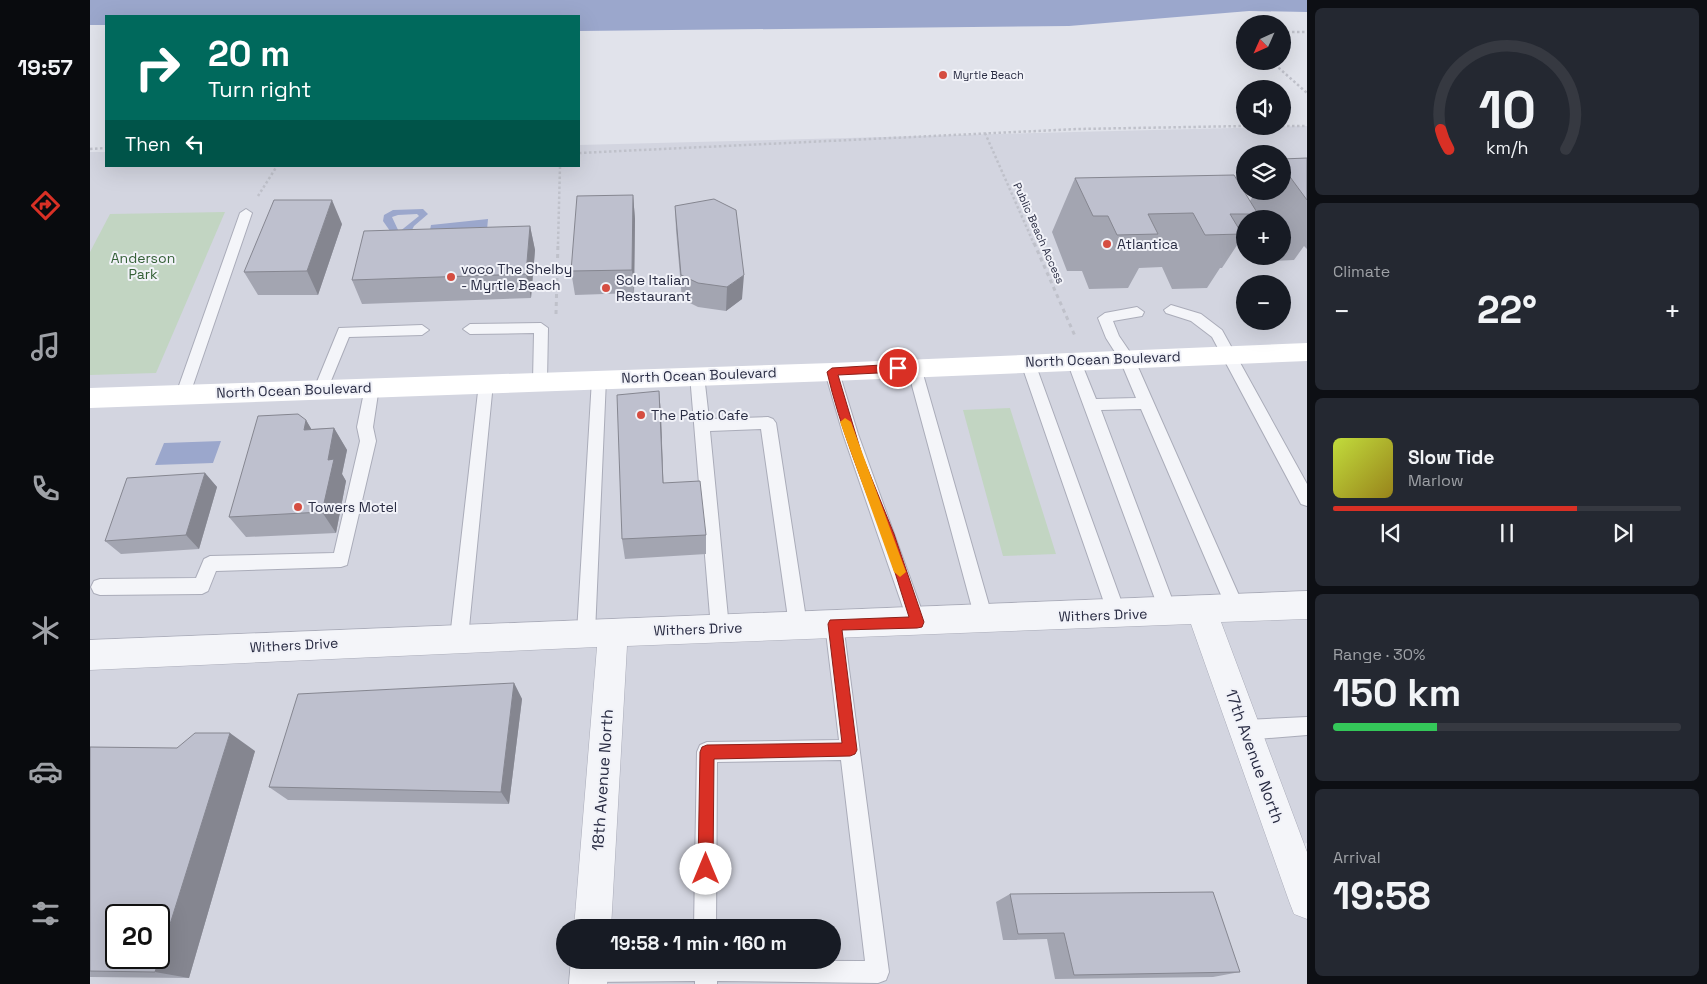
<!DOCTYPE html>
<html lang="en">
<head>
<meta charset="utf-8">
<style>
  :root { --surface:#171b24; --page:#242831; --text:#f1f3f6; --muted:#9ea1a6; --line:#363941; --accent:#d93025 }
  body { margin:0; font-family:"Space Grotesk",sans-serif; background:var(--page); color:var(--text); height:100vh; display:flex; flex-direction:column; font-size:19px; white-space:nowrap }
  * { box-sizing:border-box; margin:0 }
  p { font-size:16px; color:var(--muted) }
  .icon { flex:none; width:28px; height:28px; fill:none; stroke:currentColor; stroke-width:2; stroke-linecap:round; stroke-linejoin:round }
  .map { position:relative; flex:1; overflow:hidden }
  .sheet { display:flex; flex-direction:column; gap:8px; padding:8px; background:#0d0f14; width:400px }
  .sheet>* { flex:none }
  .banner { position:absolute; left:15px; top:15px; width:475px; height:152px; border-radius:0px; box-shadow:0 5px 20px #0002; background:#00695c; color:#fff; overflow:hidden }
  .needle { width:32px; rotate:225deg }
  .fabs { position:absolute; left:1146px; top:15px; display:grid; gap:10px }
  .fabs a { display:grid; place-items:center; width:55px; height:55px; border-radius:50%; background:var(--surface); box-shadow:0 5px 20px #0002; font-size:25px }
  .speed { position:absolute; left:15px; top:904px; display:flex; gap:10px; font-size:25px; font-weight:700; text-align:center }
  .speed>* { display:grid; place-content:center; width:65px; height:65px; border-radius:50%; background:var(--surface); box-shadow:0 5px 20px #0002; line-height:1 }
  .speed .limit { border:2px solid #111; border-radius:8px; background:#fff; color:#111 }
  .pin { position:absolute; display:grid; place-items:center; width:42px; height:42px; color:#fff; margin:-21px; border:2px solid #fff; border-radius:50%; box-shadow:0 1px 5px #0007 }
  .me { position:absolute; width:55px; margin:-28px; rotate:0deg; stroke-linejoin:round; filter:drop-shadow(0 0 4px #0008) }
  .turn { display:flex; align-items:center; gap:18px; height:105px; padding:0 20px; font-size:22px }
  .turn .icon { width:65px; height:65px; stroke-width:2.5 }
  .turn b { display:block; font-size:35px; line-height:42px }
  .then { display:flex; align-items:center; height:48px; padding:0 20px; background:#0003; gap:10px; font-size:19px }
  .big { font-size:38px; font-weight:700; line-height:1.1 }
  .sheet .tile { flex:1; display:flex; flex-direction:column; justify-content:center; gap:8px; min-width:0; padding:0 18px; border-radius:8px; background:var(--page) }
  .sheet .dial { align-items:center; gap:0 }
  .dial svg { height:130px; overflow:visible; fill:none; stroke:var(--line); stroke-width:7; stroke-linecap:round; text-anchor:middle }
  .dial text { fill:var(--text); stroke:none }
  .song { display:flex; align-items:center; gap:15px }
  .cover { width:60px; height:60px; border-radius:8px; background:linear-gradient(135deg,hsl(70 70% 55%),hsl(50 70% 35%)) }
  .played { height:5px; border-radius:2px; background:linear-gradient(90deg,var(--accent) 70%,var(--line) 70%) }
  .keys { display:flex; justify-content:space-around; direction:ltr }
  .heat { display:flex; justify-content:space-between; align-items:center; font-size:28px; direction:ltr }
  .charge { height:8px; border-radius:4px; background:linear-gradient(90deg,#34c759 30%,var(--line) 0) }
  .trip { position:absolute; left:466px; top:919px; width:285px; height:50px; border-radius:25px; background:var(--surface); box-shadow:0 5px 20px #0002; font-weight:700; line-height:50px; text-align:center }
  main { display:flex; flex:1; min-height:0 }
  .tab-bar { display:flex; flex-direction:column; width:90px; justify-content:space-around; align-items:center; background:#090b0e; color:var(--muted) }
  .tab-bar .icon { width:35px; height:35px }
  .tab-bar .current { color:var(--accent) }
  .tab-bar b { font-size:22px; color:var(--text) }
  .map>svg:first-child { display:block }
  .built { fill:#d3d5e0; fill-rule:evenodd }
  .green { fill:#c2d5c2 }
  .water { fill:#9ba7cc; fill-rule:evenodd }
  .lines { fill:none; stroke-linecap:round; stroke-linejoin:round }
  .lane-casing { stroke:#aaacb9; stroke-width:2 }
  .street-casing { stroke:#aaacb9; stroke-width:1 }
  .path-far1 { stroke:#bfc1ca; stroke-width:2.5; stroke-dasharray:2.5 2.5; stroke-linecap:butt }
  .path { stroke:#bfc1ca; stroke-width:3; stroke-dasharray:4 4; stroke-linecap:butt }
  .lane { fill:#f4f5f9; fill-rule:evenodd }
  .street { fill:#f4f5f9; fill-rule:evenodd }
  .secondary { fill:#fff; fill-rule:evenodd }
  .wall { fill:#a3a5b1 }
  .shaded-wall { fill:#858690 }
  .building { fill:#bec0ce; stroke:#858690; fill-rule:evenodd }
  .route { fill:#d93025; stroke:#8d1f18 }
  .slow { fill:#f59e0b }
  .poi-dot { fill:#d54d41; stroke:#f1f2f8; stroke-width:2 }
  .labels { text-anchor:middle; stroke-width:4; stroke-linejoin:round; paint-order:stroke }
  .far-poi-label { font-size:11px; fill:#292c43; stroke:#f1f2f8; text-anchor:start }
  .far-street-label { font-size:11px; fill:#292c43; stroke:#f1f2f8 }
  .poi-label { font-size:14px; fill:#292c43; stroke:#f1f2f8; text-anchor:start }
  .park-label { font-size:14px; fill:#356037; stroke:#f1f2f8 }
  .street-label { font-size:14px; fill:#292c43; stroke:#f1f2f8 }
  .near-street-label { font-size:16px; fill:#292c43; stroke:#f1f2f8 }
</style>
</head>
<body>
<main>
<nav class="tab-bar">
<b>19:57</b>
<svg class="icon current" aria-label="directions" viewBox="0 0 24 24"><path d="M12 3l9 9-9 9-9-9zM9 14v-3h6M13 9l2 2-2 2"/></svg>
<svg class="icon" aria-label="music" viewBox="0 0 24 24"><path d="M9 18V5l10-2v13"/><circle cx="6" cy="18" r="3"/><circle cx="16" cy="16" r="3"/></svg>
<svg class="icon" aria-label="phone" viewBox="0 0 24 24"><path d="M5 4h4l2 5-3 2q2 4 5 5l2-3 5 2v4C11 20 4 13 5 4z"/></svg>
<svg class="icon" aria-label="climate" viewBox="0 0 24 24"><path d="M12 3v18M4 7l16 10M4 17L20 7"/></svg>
<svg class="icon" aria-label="car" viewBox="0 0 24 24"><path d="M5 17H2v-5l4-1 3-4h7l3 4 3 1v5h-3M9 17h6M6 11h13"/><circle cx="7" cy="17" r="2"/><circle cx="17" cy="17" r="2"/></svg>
<svg class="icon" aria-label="filters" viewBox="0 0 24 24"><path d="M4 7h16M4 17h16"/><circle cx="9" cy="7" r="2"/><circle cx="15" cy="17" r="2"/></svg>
</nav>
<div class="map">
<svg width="1217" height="984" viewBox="0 0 1217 984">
  <rect width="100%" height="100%" fill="#e1e3eb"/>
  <path class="built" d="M1217,126V843L1198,846L1217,919V984H0V152H16V166H489V145ZM1155,154H1192V191H1155ZM1155,219H1192V256H1155ZM1155,284H1192V321H1155ZM26,915H69V958H26ZM475,928H742V960H475Z"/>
  <path class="green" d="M135,212L66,373L0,375V252L20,214Z
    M920,408L966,554L913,556L873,410Z"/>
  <path class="water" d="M0,0H1217V12L1159,11L979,26L489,31V16H16V25H0Z
    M333,209L338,214L324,226L320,234L300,231L293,221L294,215L303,210ZM308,215L327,214L329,216L309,232L302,217Z
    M398,219L396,241L338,240L341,225Z
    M131,441L123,463L65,465L74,443Z"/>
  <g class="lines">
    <g class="lane-casing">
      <path id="lane" d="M156,209L162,213L100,394L98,398H88L86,394L150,213Z
        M1081,305L1111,314L1132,330L1217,484V506L1211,504L1122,337L1101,321L1076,313L1074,310Z
        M1047,307L1054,312L1052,316L1023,321L1029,336L1044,358L1155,609L1152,615L1146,617L1140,615L1137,609L1051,409L1011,410L1087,612L1084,618L1078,620L1072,618L977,361L979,357H989L1006,399L1046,398L1030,360L1016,338L1008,318L1015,313Z
        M451,323L458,328L457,381L455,385H445L443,381L444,333L380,334L373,329L380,324Z
        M332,325L339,330L332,335L259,337L236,393H226L224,389L249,328Z
        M938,358L943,359L945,363L1036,614L1033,620L1027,622L1021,620L1018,614L931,363L933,359Z
        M824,362L829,363L831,367L903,619L900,625L894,627L888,625L885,619L817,367L819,363Z
        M742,366L747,368L749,372L768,434L832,611L836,622L833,628L827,630L821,628L818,622L753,434L735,372L737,368Z
        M607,369L612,371L614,375L619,419L678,417L683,419L686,423L717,625L714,631L708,633L702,631L699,625L671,429L620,431L639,628L636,634L630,636L624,634L621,628L600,375L602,371Z
        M509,373L514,375L516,379L505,633L502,639L496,641L490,639L487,633L502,379L504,375Z
        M396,377L401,379L403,383L378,638L375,644L369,646L363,644L360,638L389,383L391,379Z
        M282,381L287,383L289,387L283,427L286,441L257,565L251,567L126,571L118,591L112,594L10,595L4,593L1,587L4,581L10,579L106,578L114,559L120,556L244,553L270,441L267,427L275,387L277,383Z
        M744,616L750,618L753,624L799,972L796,980L788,983L627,981V984H605V981L499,982L491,979L488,971L491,963L499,960L775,961L751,760L627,762L626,928H604L607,752L610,745L617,742L749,740L735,624L738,618Z
        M1217,717V735L1155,740L1148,737L1145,730L1148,723L1155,720Z"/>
    </g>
    <g class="street-casing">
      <path id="street" d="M1217,591V619L1131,622L1217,852V919L1204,914L1199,901L1101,624L537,646L521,928H484L507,647L0,670V640Z
        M481,960H519L517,984H479Z"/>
    </g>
    <path class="path-far1" d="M1155,32H1147L1155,39
      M1192,32H1217
      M1181,61L1217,93
      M1192,126H1217
      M895,133L944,244
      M0,149L16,148
      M489,153L988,129L1155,126
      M168,196L187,166
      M468,244L470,166"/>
    <path class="path" d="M944,243L985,336
      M466,314L468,243"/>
    <use href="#lane" class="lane"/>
    <use href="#street" class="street"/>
    <path class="secondary" d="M1217,343V361L742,381L0,408V388L742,363Z"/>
  </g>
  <path class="wall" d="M1217,158V249L1214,246L1204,260L1183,261L1180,256H1192V219H1155V233L1132,268H1130L1117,288L1082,289L1072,267L1049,268L1038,288L999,289L992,271H977L962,232L985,178L1160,201L1166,191H1192V159Z
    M543,195L545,219L544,293L485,295L481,271Z
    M585,206L652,299L636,311L608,307L592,299L586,230Z
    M252,224L228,295H168L154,272Z
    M440,226L445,250L441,298L272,304L262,280Z
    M569,391L573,482L616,535V554L535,559L532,539Z
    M216,420L221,429L244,428L257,450L252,474L256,481L246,533L156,537L139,517Z
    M115,473L127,487L109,549L31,554L15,541Z
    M424,683L432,699L419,804L198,800L179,787Z
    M0,747L165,751L99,978L0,977Z
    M920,894L1150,972L1123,977L965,979L957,939L913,940L906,902Z"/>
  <path class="shaded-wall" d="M543,195L545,219L544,293L542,270Z
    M242,200L252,224L228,295L217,271Z
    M440,226L445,250L441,298L436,274Z
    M654,275L652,299L636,311L637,287Z
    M569,391L571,413L574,503L573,483Z
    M216,420L229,442L214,430Z
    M244,428L257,450L252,474L256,481L246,533L232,512L238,460Z
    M115,473L127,487L109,549L96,535Z
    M424,683L432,699L419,804L411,792Z
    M140,733L165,751L99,978L65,972Z"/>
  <path class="building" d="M1217,158V200L1192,166V159Z
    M1144,175L1168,214H1140L1152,234L1115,235L1103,213L1058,214L1068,234L1027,235L1018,216H1003L985,178Z
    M543,195L542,270L481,271L487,196Z
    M624,199L646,210L654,275L637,287L608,283L591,275L585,206Z
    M184,200H242L217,271L154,272Z
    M440,226L436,274L262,280L274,231Z
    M569,391L573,483L610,481L616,535L532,539L527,395Z
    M208,414L216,420L214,430L244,428L238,460L244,459L232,512L139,517L168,416Z
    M115,473L96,535L15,541L37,478Z
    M424,683L411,792L179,787L208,694Z
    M105,733H140L65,972L0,971V747L87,748ZM26,915H69V958H26Z
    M1123,892L1150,972L984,975L974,933L928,934L920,894Z"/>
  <path class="route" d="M808,364L813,368L808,372L748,375L772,455L804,534L834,622L832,627L827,628L752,630L767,750L765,754L760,756L624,759L623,869L621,874L616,877L611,874L608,869L610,752L612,747L617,745L752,743L738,624L740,620L819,617C810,589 802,561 792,534C772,480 750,428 737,372L742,368Z"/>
  <path class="slow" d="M755,418L761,422L816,572L810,577L804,572L750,422Z"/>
  <g class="poi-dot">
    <circle cx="853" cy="75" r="5"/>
    <circle cx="1017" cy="244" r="5"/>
    <circle cx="361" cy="277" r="5"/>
    <circle cx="516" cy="288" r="5"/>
    <circle cx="551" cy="415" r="5"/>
    <circle cx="208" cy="507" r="5"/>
  </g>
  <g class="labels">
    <g class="far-poi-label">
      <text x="863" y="79">Myrtle Beach</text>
    </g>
    <g class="far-street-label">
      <text transform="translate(949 233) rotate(66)" y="4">Public Beach Access</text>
    </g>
    <g class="poi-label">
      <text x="1027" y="249">Atlantica</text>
      <text x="371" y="274">voco The Shelby<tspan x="371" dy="16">- Myrtle Beach</tspan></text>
      <text x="526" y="285">Sole Italian<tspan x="526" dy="16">Restaurant</tspan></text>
      <text x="561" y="420">The Patio Cafe</text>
      <text x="218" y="512">Towers Motel</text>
    </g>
    <g class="park-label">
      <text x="53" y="263">Anderson<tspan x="53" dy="16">Park</tspan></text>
    </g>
    <g class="street-label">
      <text transform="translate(1013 359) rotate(-2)" y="5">North Ocean Boulevard</text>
      <text transform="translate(609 375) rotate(-2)" y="5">North Ocean Boulevard</text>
      <text transform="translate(204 390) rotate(-2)" y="5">North Ocean Boulevard</text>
      <text transform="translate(1013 615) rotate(-2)" y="5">Withers Drive</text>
      <text transform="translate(608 629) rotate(-2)" y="5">Withers Drive</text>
      <text transform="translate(204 645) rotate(-3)" y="5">Withers Drive</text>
    </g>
    <g class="near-street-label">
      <text transform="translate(1165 756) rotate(70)" y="6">17th Avenue North</text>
      <text transform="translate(512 780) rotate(-86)" y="6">18th Avenue North</text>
    </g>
  </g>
</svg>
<div class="fabs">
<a><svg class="needle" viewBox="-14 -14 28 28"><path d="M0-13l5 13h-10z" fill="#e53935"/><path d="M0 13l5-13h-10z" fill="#9ea1a6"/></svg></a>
<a><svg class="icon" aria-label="sound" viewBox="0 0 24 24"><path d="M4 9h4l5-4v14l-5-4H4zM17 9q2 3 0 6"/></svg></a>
<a><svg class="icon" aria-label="layers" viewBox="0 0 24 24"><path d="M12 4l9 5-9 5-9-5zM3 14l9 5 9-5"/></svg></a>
<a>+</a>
<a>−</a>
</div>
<div class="speed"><div class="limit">20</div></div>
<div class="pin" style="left:808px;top:368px;background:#d93025"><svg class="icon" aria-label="arrive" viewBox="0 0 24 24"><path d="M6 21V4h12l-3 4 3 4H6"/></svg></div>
<svg class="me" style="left:616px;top:869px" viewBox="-20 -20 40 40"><circle r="19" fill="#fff"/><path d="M0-13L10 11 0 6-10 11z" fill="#d93025"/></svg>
<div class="trip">19:58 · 1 min · 160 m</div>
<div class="banner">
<div class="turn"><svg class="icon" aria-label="right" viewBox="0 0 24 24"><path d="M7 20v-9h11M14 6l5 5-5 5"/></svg><div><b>20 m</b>Turn right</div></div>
<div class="then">Then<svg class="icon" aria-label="left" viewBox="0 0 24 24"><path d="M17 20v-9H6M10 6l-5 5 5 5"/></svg></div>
</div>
</div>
<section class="sheet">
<div class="tile dial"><svg viewBox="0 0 100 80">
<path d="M14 69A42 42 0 1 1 86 69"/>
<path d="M14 69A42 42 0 0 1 9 57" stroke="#d93025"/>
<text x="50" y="56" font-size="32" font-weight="700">10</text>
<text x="50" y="72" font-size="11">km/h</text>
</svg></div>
<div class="tile"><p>Climate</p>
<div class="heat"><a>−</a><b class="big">22°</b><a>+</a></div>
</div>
<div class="tile">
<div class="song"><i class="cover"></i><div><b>Slow Tide</b><p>Marlow</p></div></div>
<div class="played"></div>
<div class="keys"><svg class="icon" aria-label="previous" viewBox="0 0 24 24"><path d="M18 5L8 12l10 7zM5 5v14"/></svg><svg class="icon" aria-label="pause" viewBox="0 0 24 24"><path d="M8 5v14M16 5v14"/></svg><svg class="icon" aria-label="next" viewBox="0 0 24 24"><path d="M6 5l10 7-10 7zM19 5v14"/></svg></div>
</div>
<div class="tile"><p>Range · 30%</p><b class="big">150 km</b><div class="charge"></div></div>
<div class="tile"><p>Arrival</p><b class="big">19:58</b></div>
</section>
</main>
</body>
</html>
